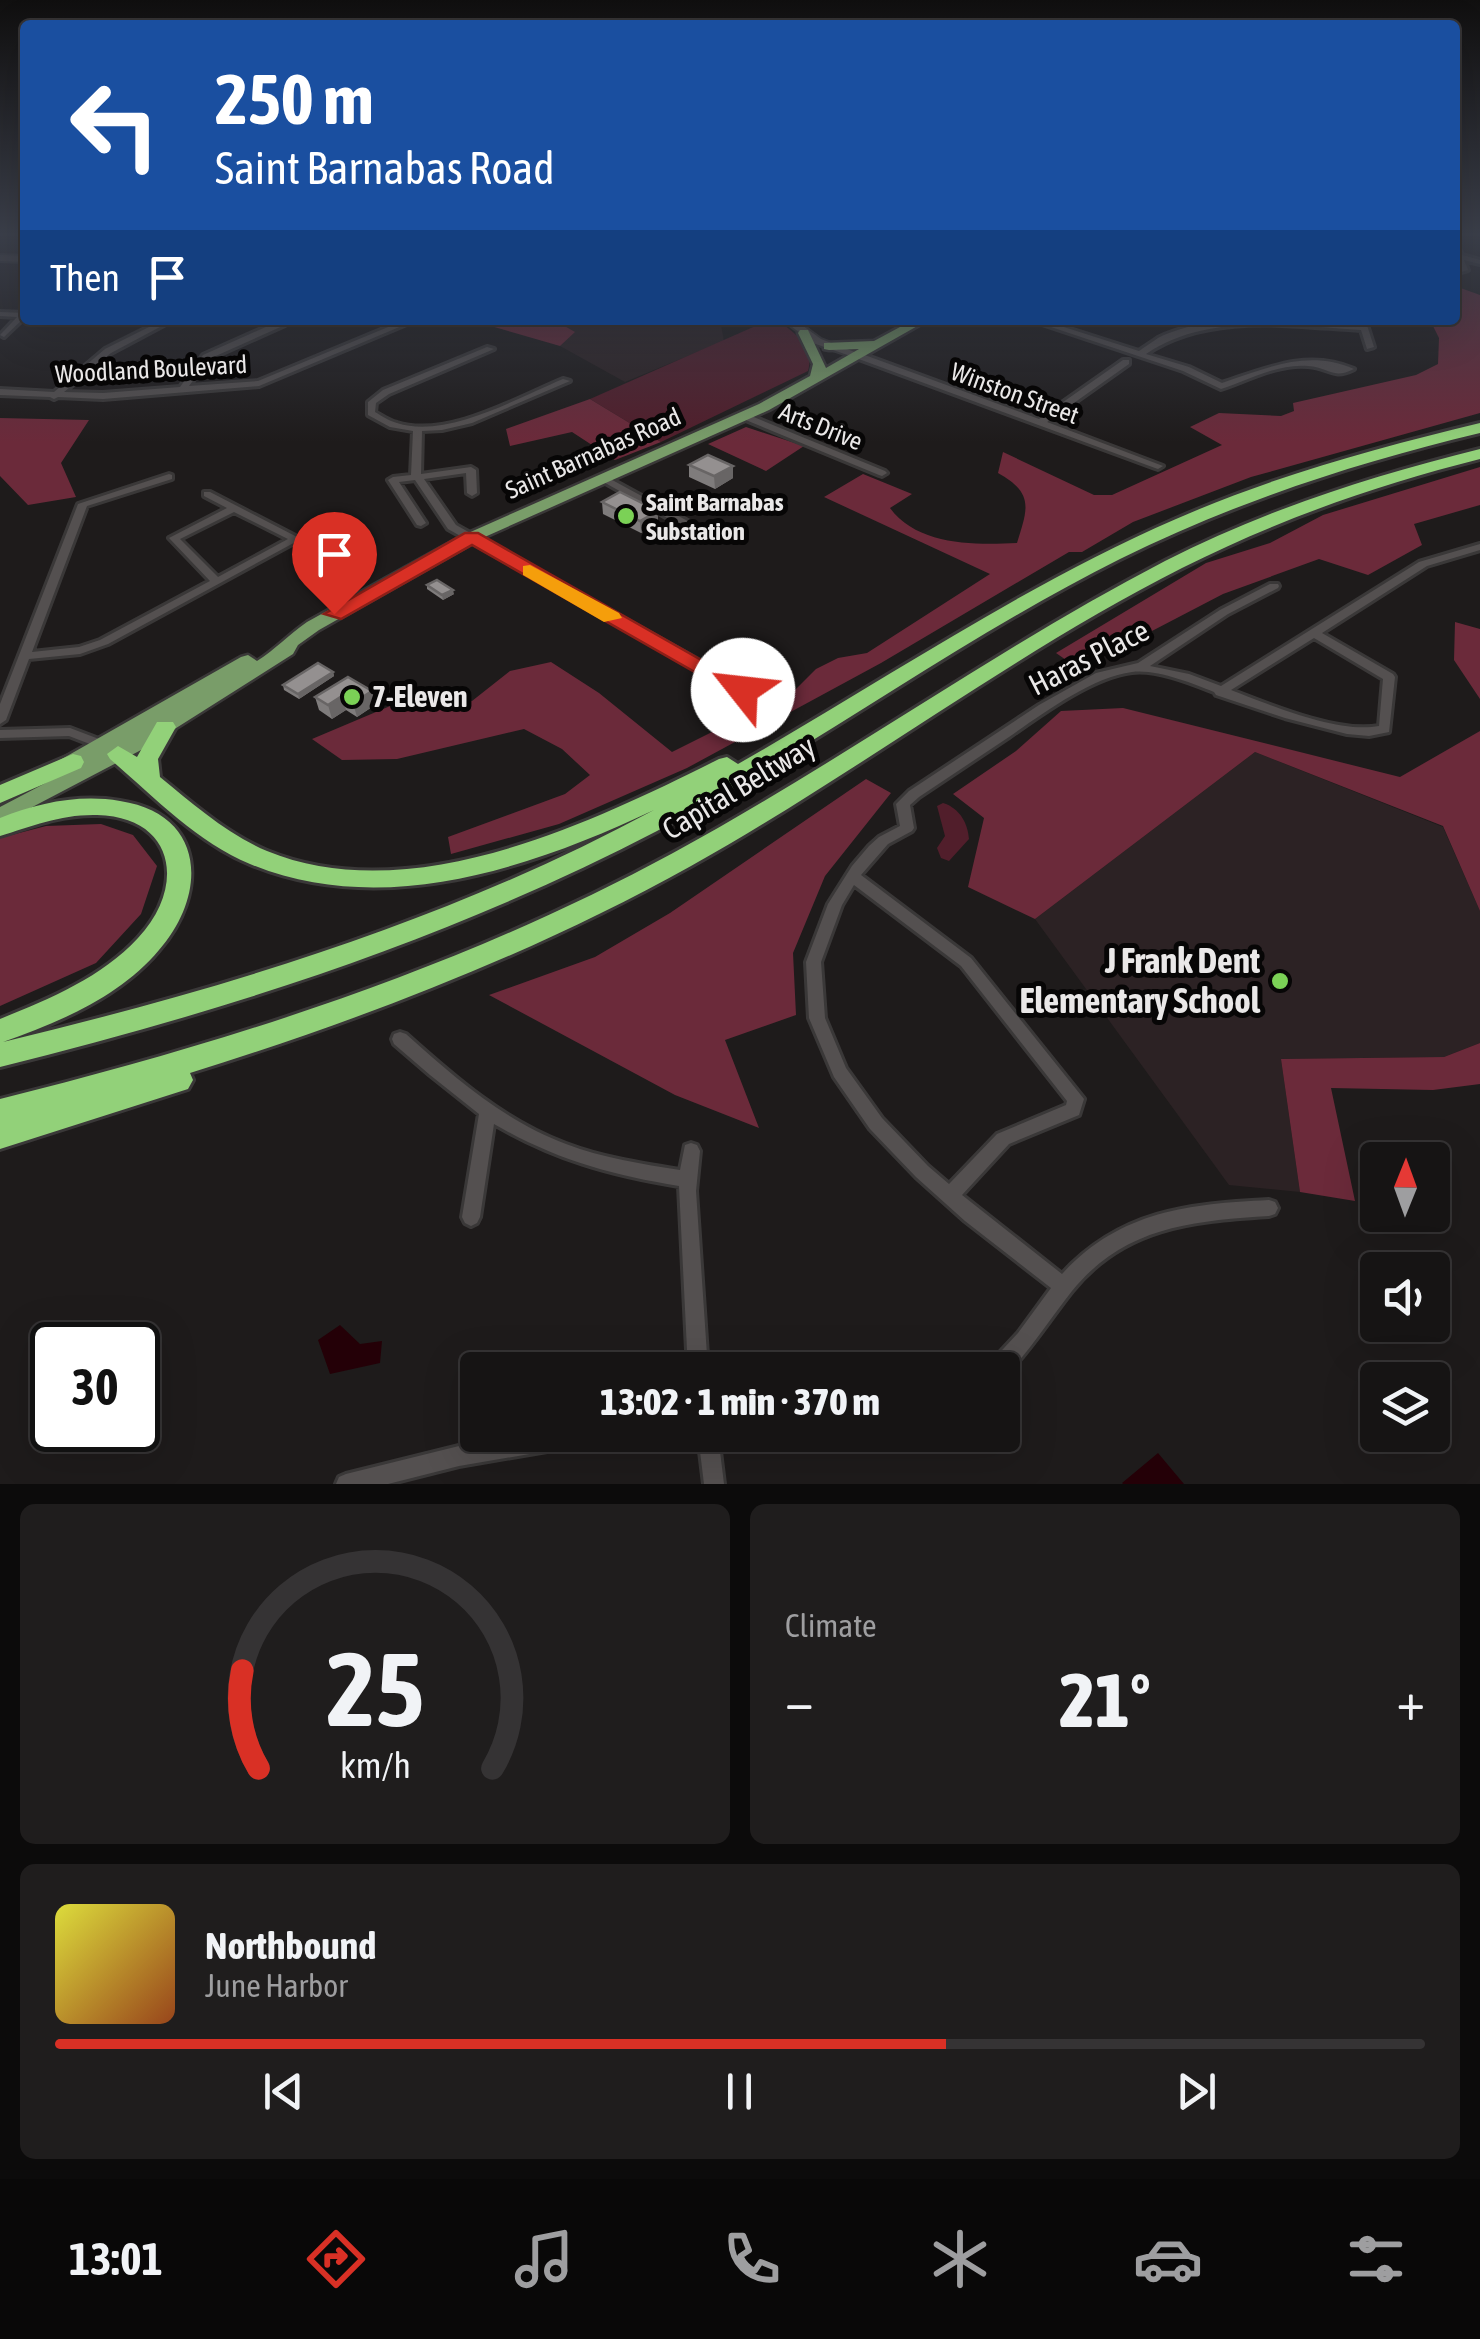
<!DOCTYPE html>
<html lang="en">
<head>
<meta charset="utf-8">
<style>
  :root { --surface:#161414; --page:#1f1d1d; --text:#f1f3f6; --muted:#9e9ea0; --line:#353334; --accent:#d93025 }
  body { margin:0; font-family:"Asap Condensed",sans-serif; background:var(--page); color:var(--text); height:100vh; display:flex; flex-direction:column; font-size:38px; white-space:nowrap }
  * { box-sizing:border-box; margin:0 }
  p { font-size:32px; color:var(--muted) }
  .icon { flex:none; width:55px; height:55px; fill:none; stroke:currentColor; stroke-width:2; stroke-linecap:round; stroke-linejoin:round }
  .map { position:relative; height:1484px; overflow:hidden }
  .drawer { display:flex; flex-direction:column; gap:20px; padding:20px; background:#0c0b0b; flex:1 }
  .drawer>* { flex:none }
  .hud { position:absolute; left:20px; top:20px; width:1440px; height:305px; border-radius:10px; box-shadow:0 10px 40px #0002,0 0 0 2px var(--line); background:#1a4fa0; color:#fff; overflow:hidden }
  .needle { width:65px; rotate:1deg }
  .controls { position:absolute; left:1360px; top:1142px; display:grid; gap:20px }
  .controls a { display:grid; place-items:center; width:90px; height:90px; border-radius:10px; background:var(--surface); box-shadow:0 10px 40px #0002,0 0 0 2px var(--line); font-size:50px }
  .speed { position:absolute; left:30px; top:1322px; display:flex; gap:20px; font-size:50px; font-weight:700; text-align:center }
  .speed>* { display:grid; place-content:center; width:130px; height:130px; border-radius:50%; background:var(--surface); box-shadow:0 10px 40px #0002,0 0 0 2px var(--line); line-height:1 }
  .speed .limit { border:5px solid #111; border-radius:15px; background:#fff; color:#111 }
  .pin { position:absolute; display:grid; place-items:center; width:85px; height:85px; color:#fff; margin:-102px -42px; border-radius:50% 50% 50% 0; rotate:-45deg; box-shadow:0 0 10px #0007 }
  .pin .icon { rotate:45deg }
  .me { position:absolute; width:110px; margin:-55px; rotate:299deg; stroke-linejoin:round; filter:drop-shadow(0 0 8px #0008) }
  .turn { display:flex; align-items:center; gap:35px; height:210px; padding:0 30px; font-size:45px }
  .turn .icon { width:130px; height:130px; stroke-width:2.5 }
  .turn b { display:block; font-size:70px; line-height:85px }
  .then { display:flex; align-items:center; height:95px; padding:0 30px; background:#0003; gap:20px; font-size:38px }
  .big { font-size:75px; font-weight:800; line-height:1.1 }
  .drawer .widget { flex:1; display:flex; flex-direction:column; justify-content:center; gap:15px; min-width:0; padding:0 35px; border-radius:15px; background:var(--page) }
  .drawer .dial { align-items:center; gap:0 }
  .dial svg { height:260px; overflow:visible; fill:none; stroke:var(--line); stroke-width:7; stroke-linecap:round; text-anchor:middle }
  .dial text { fill:var(--text); stroke:none }
  .song { display:flex; align-items:center; gap:30px }
  .cover { width:120px; height:120px; border-radius:15px; background:linear-gradient(135deg,hsl(60 70% 55%),hsl(20 70% 35%)) }
  .played { height:10px; border-radius:5px; background:linear-gradient(90deg,var(--accent) 65%,var(--line) 65%) }
  .keys { display:flex; justify-content:space-around; direction:ltr }
  .heat { display:flex; justify-content:space-between; align-items:center; font-size:55px; direction:ltr }
  .drawer .tiles { flex:1; display:grid; gap:20px; grid-template-columns:1fr 1fr }
  .widget:last-child { grid-column:span 2 }
  .trip { position:absolute; left:460px; top:1352px; width:560px; height:100px; border-radius:10px; background:var(--surface); box-shadow:0 10px 40px #0002,0 0 0 2px var(--line); font-weight:800; line-height:100px; text-align:center }
  .dock { display:flex; height:160px; justify-content:space-around; align-items:center; background:#090808; color:var(--muted) }
  .dock .icon { width:70px; height:70px }
  .dock .active { color:var(--accent) }
  .dock b { font-size:45px; color:var(--text) }
  .map>svg:first-child { display:block }
  .built { fill:#2c2224 }
  .green { fill:#511e2b }
  .forest { fill:#6b2a3a }
  .water { fill:#240007 }
  .lines { fill:none; stroke-linecap:round; stroke-linejoin:round }
  .street-casing { stroke:#3a3838; stroke-width:6 }
  .secondary-casing { stroke:#3a3838; stroke-width:4 }
  .primary-casing { stroke:#3a3838; stroke-width:5 }
  .highway-casing { stroke:#3a3838; stroke-width:6 }
  .street { fill:#545050; fill-rule:evenodd }
  .secondary { fill:#545050; fill-rule:evenodd }
  .primary { fill:#799d69; fill-rule:evenodd }
  .highway { fill:#92d179; fill-rule:evenodd }
  .wall { fill:#7f7c7c }
  .shaded-wall { fill:#686565 }
  .building { fill:#949090; stroke:#686565; stroke-width:2.5 }
  .route { fill:#d93025; stroke:#8d1f18; stroke-width:2.5 }
  .slow { fill:#f59e0b }
  .poi-dot { fill:#7bd156; stroke:#070606; stroke-width:4 }
  .labels { text-anchor:middle; stroke-width:10; stroke-linejoin:round; paint-order:stroke }
  .far-street-label { font-size:25px; fill:#eae8e8; stroke:#070606 }
  .far-poi-label { font-size:25px; font-weight:bold; fill:#eae8e8; stroke:#070606; text-anchor:start }
  .street-label { font-size:30px; fill:#eae8e8; stroke:#070606 }
  .poi-label { font-size:30px; font-weight:bold; fill:#eae8e8; stroke:#070606; text-anchor:start }
  .near-poi-label { font-size:35px; font-weight:bold; fill:#eae8e8; stroke:#070606; text-anchor:end }
</style>
</head>
<body>
<div class="map">
<svg width="1480" height="1484" viewBox="0 0 1480 1484">
  <rect width="100%" height="100%" fill="#1e1b1b"/>
  <path class="built" d="M720,320L724,341L625,382L560,346L574,332L554,321Z
    M1255,752L1443,827L1480,911V1043L1444,1057L1281,1059L1300,1192L1229,1185L1035,919Z"/>
  <path class="green" d="M769,320H778C796,335 815,346 808,371L661,442L590,399Z
    M943,803C960,808 968,824 969,839L949,861L941,858L937,848L945,836L937,806Z"/>
  <path class="forest" d="M1455,286L1480,295V413L1251,477L1133,522L1082,552H1069L881,663L687,768L559,824L451,854L448,837L565,794L590,775L562,749L524,729L397,759L342,760L312,739L428,690L472,701L510,671L551,662L599,693L672,752L794,691L816,669L838,658L867,653L990,574L824,497L863,474L912,494L890,508C918,546 975,545 1017,543C1028,508 1034,493 998,473L1003,452L1094,495H1112L1222,445L1190,427L1219,413L1281,416L1294,411L1293,403L1416,375L1438,364L1439,338L1430,320H1455Z
    M554,320L575,332L560,346L477,322Z
    M590,399L661,442L615,460L572,432L510,446L506,429Z
    M0,418L89,420L61,463L76,497L28,505L0,476Z
    M746,427L804,446L766,471L708,444Z
    M1480,467V505L1414,524L1422,545L1368,575L1319,559L1223,594L1079,669L1056,653L1206,563L1270,543L1323,515Z
    M1455,622L1480,629V699L1454,660Z
    M1123,708L1400,777L1480,731V911L1443,826L1255,752L1035,919L968,887L984,818L953,794L1016,751L1061,711Z
    M866,779L891,793L825,876L793,953L796,1015L725,1040L759,1128L675,1095L489,995L595,957L670,913Z
    M101,824L133,835L157,866L141,914L96,963L0,1006V838L46,826Z
    M1480,1043V1084L1433,1090L1331,1088L1355,1201L1300,1192L1281,1059L1444,1057Z"/>
  <path class="water" d="M340,1325L360,1344L382,1341L380,1363L330,1374L318,1340Z
    M1158,1453L1184,1484H1123L1122,1483Z"/>
  <g class="lines">
    <g class="street-casing">
      <path id="street" d="M1455,244L1458,246L1462,255L1480,260V264L1464,260L1468,270L1461,272L1455,255Z
        M0,312L25,313V317L4,337L0,335L17,317L0,316Z
        M163,320H173L111,353L64,392L103,393L180,387L203,355L279,321H285V325L209,359L189,386L258,381L405,320H416L259,386L103,399L58,397L54,399L50,397L0,395V389L54,392L105,349Z
        M1030,320H1042L1139,351C1145,347 1152,342 1158,338C1215,310 1298,322 1359,325V320H1363L1366,322L1374,347L1367,349L1361,330C1290,326 1208,312 1146,354L1189,367L1222,383C1267,368 1308,349 1354,369C1332,380 1329,367 1308,366C1279,363 1248,380 1221,389L1183,371Z
        M487,347L494,349L389,394L376,403L375,412C382,416 389,421 397,423C447,439 517,398 563,379L570,381L472,423L442,430L422,431L421,474L471,467L476,470L477,493L472,496L467,493L466,473L424,479L456,525L747,687L749,690L747,693H739L448,529L415,480L399,482L426,523L421,526L417,525L388,480L393,477L411,475L413,431L390,427L368,415V402L383,390Z
        M856,354H862L1039,419L1123,360H1129V364L1047,422L1163,466L1158,469L1155,468L856,358Z
        M744,413L885,471L887,473L882,476L879,475L741,418V414Z
        M169,474L172,475V479L87,506L32,652L79,647L100,640L210,581L169,538L227,508L204,496V492H210L301,539L108,644L80,654L29,659L6,720L0,724V704L78,504ZM234,512L288,539L218,577L180,539Z
        M603,475L695,525L696,527L695,529H687L600,480V476Z
        M1480,544V550L1427,566L1322,633L1393,674L1395,677L1389,732L1369,736L1347,734L1285,718L1216,695L1214,692C1191,683 1157,669 1132,672C1092,677 1042,714 1009,737C979,757 949,777 919,797L910,805L914,828L912,831L888,844L861,875L971,958L1084,1099L1079,1115L1009,1144L962,1195L1062,1274C1120,1211 1188,1204 1269,1200L1275,1202L1278,1208L1275,1214L1269,1216C1191,1221 1124,1227 1072,1291C1049,1320 1030,1351 1004,1377L1002,1370H987L990,1363L1018,1333L1051,1288L965,1221L916,1177L870,1129L834,1077L809,1018L806,962L828,904L852,866L869,846L879,837L900,826L896,804L909,791L1039,705L1096,673L1138,663L1220,610L1270,584H1278L1279,586L1278,588L1228,614L1150,666L1189,674L1221,686L1419,562ZM1314,638L1383,679L1379,726C1339,734 1270,705 1231,690ZM854,885L961,966L1067,1101L1066,1105L997,1134L949,1184L928,1166L882,1118L846,1068L825,1018L821,962L842,905Z
        M70,728L112,744L114,747L108,751L69,736L0,738V730Z
        M400,1032L406,1034C454,1077 504,1121 566,1144C603,1158 642,1164 680,1170L685,1145L691,1143L697,1145L700,1151L696,1191L708,1370H688L679,1186C610,1175 554,1159 494,1124L480,1217L477,1223L471,1226L465,1223L462,1217L479,1114L430,1075L394,1044L392,1039L394,1034Z
        M522,1435H592L589,1442L582,1445L459,1466L388,1484H336L339,1477L346,1474L459,1446Z
        M698,1435H718L724,1484H704Z"/>
    </g>
    <g class="secondary-casing">
      <path id="secondary" d="M0,255L25,256V262L0,261Z
        M783,320H795L821,339L865,356L859,359L813,343Z"/>
    </g>
    <g class="primary-casing">
      <path id="primary" d="M913,320H928L769,410L478,540L319,630L298,645L293,654L143,749L0,824V807L59,776L50,769L53,764L241,657L248,655L257,661C276,649 288,635 307,622L466,534L759,404L810,376L813,364L798,333L800,330H808L826,368L859,349L829,350L824,349V343L874,341Z"/>
    </g>
    <g class="highway-casing">
      <path id="highway" d="M1480,423V433C1355,463 1235,502 1120,559C960,639 815,747 657,831C449,939 227,1011 0,1067V1019C49,999 101,978 138,938C186,887 176,817 97,815C62,814 32,826 0,836V818C38,803 79,794 120,801C206,814 208,894 159,950C121,996 58,1023 3,1042C227,988 450,920 654,810C531,868 383,919 250,864C197,842 153,796 110,759L107,754L118,746L137,757L157,722H173L176,727L158,759L160,777C193,804 227,834 267,851C411,910 591,823 719,759L727,757L738,764C883,681 1022,586 1176,519C1274,476 1376,448 1480,423Z
        M1480,449V459C1377,485 1277,520 1182,568C1012,654 859,772 691,866C533,954 363,1019 190,1073L193,1080L188,1089L0,1149V1099C233,1041 461,968 673,853C841,762 995,649 1165,561C1265,510 1371,476 1480,449Z
        M73,754L81,756L84,762L81,768L0,803V785Z"/>
    </g>
    <use href="#street" class="street"/>
    <use href="#secondary" class="secondary"/>
    <use href="#primary" class="primary"/>
    <use href="#highway" class="highway"/>
  </g>
  <path class="wall" d="M689,465L733,466V478L715,489L689,477Z
    M602,502L658,511V523L641,533L603,514Z
    M427,585L454,594L443,600L427,589Z
    M333,672L334,676L299,699L284,690L283,685Z
    M372,691L375,705L357,717L346,710L332,719L319,710L315,697Z"/>
  <path class="shaded-wall" d="M733,466V478L715,489L714,476Z
    M658,511V523L641,533L640,521Z
    M453,590L454,594L443,600L442,595Z
    M333,672L334,676L299,699L298,694Z
    M372,691L375,705L357,717L353,703Z
    M342,696L346,710L332,719L328,705Z"/>
  <path class="building" d="M708,455L733,466L714,476L689,465Z
    M620,492L658,511L640,521L602,502Z
    M437,580L453,590L442,595L427,585Z
    M318,663L333,672L298,694L283,685Z
    M348,677L372,691L353,703L342,696L328,705L315,697Z"/>
  <linearGradient id="sky" x2="0" y2="1"><stop stop-color="#100f0f"/><stop offset="0.53" stop-color="#3b3f4a"/><stop offset="1" stop-color="#3b3f4a" stop-opacity="0"/></linearGradient>
  <rect width="1480" height="442" fill="url(#sky)"/>
  <path class="route" d="M465,533H478L754,690L751,695H735L472,545L341,619L324,614Z"/>
  <path class="slow" d="M530,565L619,613L622,618L604,622L523,575V566Z"/>
  <g class="poi-dot">
    <circle cx="626" cy="516" r="10"/>
    <circle cx="352" cy="697" r="10"/>
    <circle cx="1280" cy="981" r="10"/>
  </g>
  <g class="labels">
    <g class="far-street-label">
      <text transform="translate(151 369) rotate(-3)" y="9">Woodland Boulevard</text>
      <text transform="translate(1015 393) rotate(20)" y="9">Winston Street</text>
      <text transform="translate(821 426) rotate(22)" y="9">Arts Drive</text>
      <text transform="translate(593 453) rotate(-24)" y="9">Saint Barnabas Road</text>
    </g>
    <g class="far-poi-label">
      <text x="646" y="511">Saint Barnabas<tspan x="646" dy="29">Substation</tspan></text>
    </g>
    <g class="street-label">
      <text transform="translate(1089 658) rotate(-27)" y="10">Haras Place</text>
      <text transform="translate(739 788) rotate(-31)" y="10">Capital Beltway</text>
    </g>
    <g class="poi-label">
      <text x="372" y="707">7-Eleven</text>
    </g>
    <g class="near-poi-label">
      <text x="1260" y="973">J Frank Dent<tspan x="1260" dy="40">Elementary School</tspan></text>
    </g>
  </g>
</svg>
<div class="controls">
<a><svg class="needle" viewBox="-14 -14 28 28"><path d="M0-13l5 13h-10z" fill="#e53935"/><path d="M0 13l5-13h-10z" fill="#9e9ea0"/></svg></a>
<a><svg class="icon" aria-label="sound" viewBox="0 0 24 24"><path d="M4 9h4l5-4v14l-5-4H4zM17 9q2 3 0 6"/></svg></a>
<a><svg class="icon" aria-label="layers" viewBox="0 0 24 24"><path d="M12 4l9 5-9 5-9-5zM3 14l9 5 9-5"/></svg></a>
</div>
<div class="speed"><div class="limit">30</div></div>
<div class="pin" style="left:334px;top:614px;background:#d93025"><svg class="icon" aria-label="arrive" viewBox="0 0 24 24"><path d="M6 21V4h12l-3 4 3 4H6"/></svg></div>
<svg class="me" style="left:743px;top:690px" viewBox="-20 -20 40 40"><circle r="19" fill="#fff"/><path d="M0-13L10 11 0 6-10 11z" fill="#d93025"/></svg>
<div class="trip">13:02 · 1 min · 370 m</div>
<div class="hud">
<div class="turn"><svg class="icon" aria-label="left" viewBox="0 0 24 24"><path d="M17 20v-9H6M10 6l-5 5 5 5"/></svg><div><b>250 m</b>Saint Barnabas Road</div></div>
<div class="then">Then<svg class="icon" aria-label="arrive" viewBox="0 0 24 24"><path d="M6 21V4h12l-3 4 3 4H6"/></svg></div>
</div>
</div>
<section class="drawer">
<div class="tiles">
<div class="widget dial"><svg viewBox="0 0 100 80">
<path d="M14 69A42 42 0 1 1 86 69"/>
<path d="M14 69A42 42 0 0 1 9 39" stroke="#d93025"/>
<text x="50" y="56" font-size="32" font-weight="700">25</text>
<text x="50" y="72" font-size="11">km/h</text>
</svg></div>
<div class="widget"><p>Climate</p>
<div class="heat"><a>−</a><b class="big">21°</b><a>+</a></div>
</div>
<div class="widget">
<div class="song"><i class="cover"></i><div><b>Northbound</b><p>June Harbor</p></div></div>
<div class="played"></div>
<div class="keys"><svg class="icon" aria-label="previous" viewBox="0 0 24 24"><path d="M18 5L8 12l10 7zM5 5v14"/></svg><svg class="icon" aria-label="pause" viewBox="0 0 24 24"><path d="M8 5v14M16 5v14"/></svg><svg class="icon" aria-label="next" viewBox="0 0 24 24"><path d="M6 5l10 7-10 7zM19 5v14"/></svg></div>
</div>
</div>
</section>
<nav class="dock">
<b>13:01</b>
<svg class="icon active" aria-label="directions" viewBox="0 0 24 24"><path d="M12 3l9 9-9 9-9-9zM9 14v-3h6M13 9l2 2-2 2"/></svg>
<svg class="icon" aria-label="music" viewBox="0 0 24 24"><path d="M9 18V5l10-2v13"/><circle cx="6" cy="18" r="3"/><circle cx="16" cy="16" r="3"/></svg>
<svg class="icon" aria-label="phone" viewBox="0 0 24 24"><path d="M5 4h4l2 5-3 2q2 4 5 5l2-3 5 2v4C11 20 4 13 5 4z"/></svg>
<svg class="icon" aria-label="climate" viewBox="0 0 24 24"><path d="M12 3v18M4 7l16 10M4 17L20 7"/></svg>
<svg class="icon" aria-label="car" viewBox="0 0 24 24"><path d="M5 17H2v-5l4-1 3-4h7l3 4 3 1v5h-3M9 17h6M6 11h13"/><circle cx="7" cy="17" r="2"/><circle cx="17" cy="17" r="2"/></svg>
<svg class="icon" aria-label="filters" viewBox="0 0 24 24"><path d="M4 7h16M4 17h16"/><circle cx="9" cy="7" r="2"/><circle cx="15" cy="17" r="2"/></svg>
</nav>
</body>
</html>
